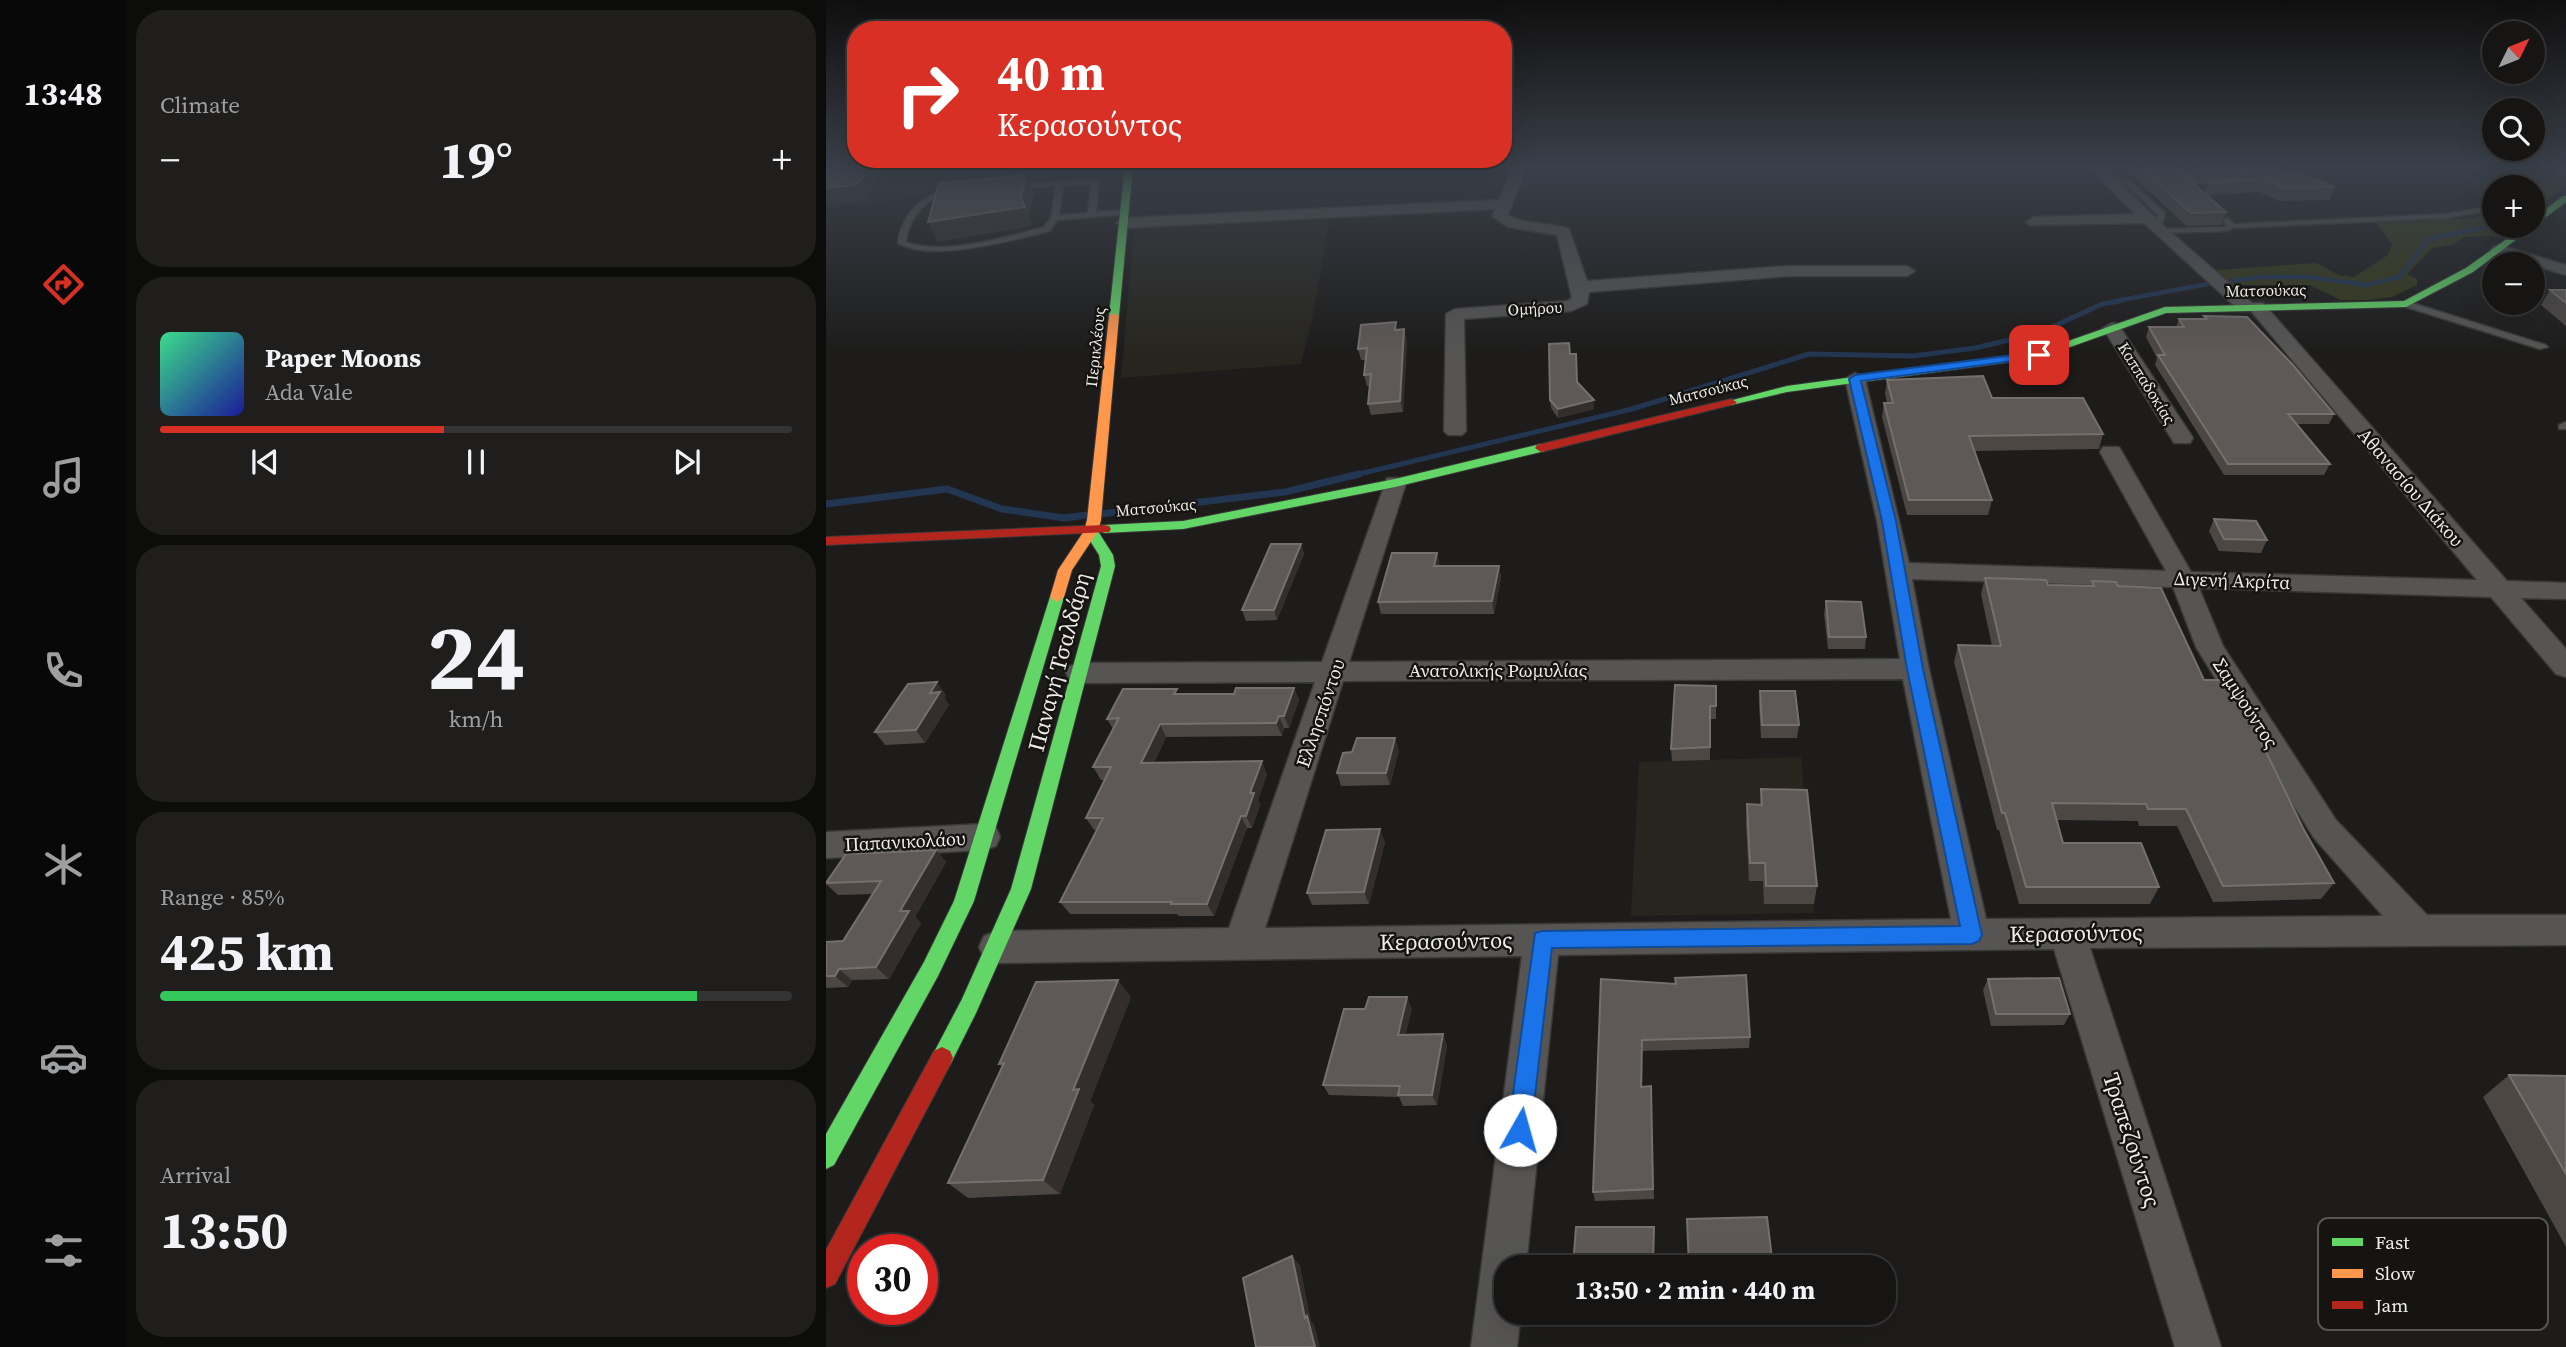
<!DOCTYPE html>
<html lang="en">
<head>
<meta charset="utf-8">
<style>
  :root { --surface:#161514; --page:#1f1e1d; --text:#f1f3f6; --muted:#9e9fa0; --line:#353434; --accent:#d93025 }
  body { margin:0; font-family:"Source Serif 4",serif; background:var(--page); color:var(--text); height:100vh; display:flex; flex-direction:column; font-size:26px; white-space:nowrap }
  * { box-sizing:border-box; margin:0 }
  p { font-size:23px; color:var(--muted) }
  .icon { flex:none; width:38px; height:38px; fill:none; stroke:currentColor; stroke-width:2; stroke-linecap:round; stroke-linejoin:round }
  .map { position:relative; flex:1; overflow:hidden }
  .details { display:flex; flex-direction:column; gap:10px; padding:10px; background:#0c0c0b; width:700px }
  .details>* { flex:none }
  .hud { position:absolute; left:21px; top:21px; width:665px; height:147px; border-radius:28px; box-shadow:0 7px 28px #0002,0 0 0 2px var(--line); background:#d93025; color:#fff; overflow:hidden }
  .needle { width:46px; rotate:47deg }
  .fabs { position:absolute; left:1656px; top:21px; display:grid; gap:14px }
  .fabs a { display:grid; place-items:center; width:63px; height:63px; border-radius:50%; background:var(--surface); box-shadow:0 7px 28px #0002,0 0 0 2px var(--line); font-size:35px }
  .speed { position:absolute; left:21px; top:1234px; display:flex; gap:14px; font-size:35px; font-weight:700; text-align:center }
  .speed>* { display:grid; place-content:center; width:91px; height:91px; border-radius:50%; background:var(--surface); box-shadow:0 7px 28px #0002,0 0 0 2px var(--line); line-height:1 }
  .speed .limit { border:10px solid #d22; background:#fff; color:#111 }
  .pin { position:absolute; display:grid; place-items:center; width:60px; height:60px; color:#fff; margin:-30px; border-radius:14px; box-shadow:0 4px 10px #0006 }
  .me { position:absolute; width:77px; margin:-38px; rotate:7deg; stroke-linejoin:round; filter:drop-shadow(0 0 5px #0008) }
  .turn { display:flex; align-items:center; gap:24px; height:147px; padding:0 35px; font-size:32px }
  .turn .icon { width:91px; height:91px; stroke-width:2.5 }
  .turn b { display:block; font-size:49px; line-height:60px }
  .big { font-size:52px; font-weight:700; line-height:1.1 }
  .details .tile { flex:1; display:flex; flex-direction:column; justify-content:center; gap:10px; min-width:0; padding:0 24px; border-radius:28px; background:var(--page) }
  .details .dial { align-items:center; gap:0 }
  .dial b { font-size:91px; line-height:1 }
  .song { display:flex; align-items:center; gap:21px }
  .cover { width:84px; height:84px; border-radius:10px; background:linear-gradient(135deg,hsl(150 70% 55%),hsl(240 70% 35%)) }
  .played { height:7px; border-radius:4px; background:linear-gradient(90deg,var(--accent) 45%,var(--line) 45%) }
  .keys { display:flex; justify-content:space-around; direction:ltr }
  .heat { display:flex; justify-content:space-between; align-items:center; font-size:38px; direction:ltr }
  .charge { height:10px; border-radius:5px; background:linear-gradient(90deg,#34c759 85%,var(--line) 0) }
  .trip { position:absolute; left:668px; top:1255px; width:402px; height:70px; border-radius:28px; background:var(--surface); box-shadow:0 7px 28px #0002,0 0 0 2px var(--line); font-weight:700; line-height:70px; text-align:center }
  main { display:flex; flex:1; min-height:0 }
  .menu { display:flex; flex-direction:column; width:126px; justify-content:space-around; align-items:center; background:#090808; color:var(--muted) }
  .menu .icon { width:49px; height:49px }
  .menu .current { color:var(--accent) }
  .menu b { font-size:32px; color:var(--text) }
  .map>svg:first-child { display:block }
  .built { fill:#27251e }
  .green { fill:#353918 }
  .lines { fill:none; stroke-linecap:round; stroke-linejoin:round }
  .stream-far2 { stroke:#223651; stroke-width:4.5 }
  .stream-far1 { stroke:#223651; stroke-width:5 }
  .stream { stroke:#223651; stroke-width:7 }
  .lane-casing { stroke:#393837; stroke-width:3 }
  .street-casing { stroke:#393837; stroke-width:3 }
  .fast-casing { stroke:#393837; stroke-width:2 }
  .slow-casing { stroke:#393837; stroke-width:2 }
  .jam-casing { stroke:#393837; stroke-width:2 }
  .lane { fill:#565554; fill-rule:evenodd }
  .street { fill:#565554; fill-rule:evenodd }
  .fast { fill:#63d668; fill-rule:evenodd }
  .slow { fill:#ff974d; fill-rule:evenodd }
  .jam { fill:#b3261e; fill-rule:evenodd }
  .wall { fill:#4d4744 }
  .shaded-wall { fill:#332e2c }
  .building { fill:#5e5856; stroke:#75706d; stroke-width:2 }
  .route { fill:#1a73e8; stroke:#114b97; stroke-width:2 }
  .labels { text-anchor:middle; stroke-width:5; stroke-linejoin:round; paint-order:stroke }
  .far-street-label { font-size:16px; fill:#eeedeb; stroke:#151411 }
  .street-label { font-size:19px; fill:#eeedeb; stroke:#151411 }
  .near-street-label { font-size:23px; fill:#eeedeb; stroke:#151411 }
  .key { fill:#151411; stroke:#565552; stroke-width:2 }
  .key-label { font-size:19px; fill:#eeedeb }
</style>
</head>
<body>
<main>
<nav class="menu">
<b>13:48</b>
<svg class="icon current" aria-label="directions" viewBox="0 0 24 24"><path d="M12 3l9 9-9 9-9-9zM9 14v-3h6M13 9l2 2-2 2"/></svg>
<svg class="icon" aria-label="music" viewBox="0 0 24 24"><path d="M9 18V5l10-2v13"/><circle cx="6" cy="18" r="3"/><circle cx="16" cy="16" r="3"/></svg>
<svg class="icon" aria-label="phone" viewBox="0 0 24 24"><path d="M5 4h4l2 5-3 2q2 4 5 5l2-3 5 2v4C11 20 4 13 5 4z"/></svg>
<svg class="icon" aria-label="climate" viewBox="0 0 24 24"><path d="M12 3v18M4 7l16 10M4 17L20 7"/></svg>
<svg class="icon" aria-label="car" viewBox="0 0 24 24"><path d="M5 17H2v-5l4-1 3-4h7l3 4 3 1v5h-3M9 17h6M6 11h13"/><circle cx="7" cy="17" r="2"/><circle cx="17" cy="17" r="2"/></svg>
<svg class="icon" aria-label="filters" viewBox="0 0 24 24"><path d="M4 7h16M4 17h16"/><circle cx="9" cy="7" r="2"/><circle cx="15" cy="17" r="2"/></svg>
</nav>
<section class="details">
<div class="tile"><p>Climate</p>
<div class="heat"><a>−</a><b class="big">19°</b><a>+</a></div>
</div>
<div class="tile">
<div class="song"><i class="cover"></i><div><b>Paper Moons</b><p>Ada Vale</p></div></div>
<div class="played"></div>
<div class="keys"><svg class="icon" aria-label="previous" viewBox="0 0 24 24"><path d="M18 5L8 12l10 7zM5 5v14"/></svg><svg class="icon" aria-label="pause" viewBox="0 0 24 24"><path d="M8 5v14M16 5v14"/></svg><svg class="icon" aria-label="next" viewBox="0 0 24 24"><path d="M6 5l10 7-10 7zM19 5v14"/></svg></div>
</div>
<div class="tile dial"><b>24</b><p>km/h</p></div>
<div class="tile"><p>Range · 85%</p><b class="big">425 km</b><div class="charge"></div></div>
<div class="tile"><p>Arrival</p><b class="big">13:50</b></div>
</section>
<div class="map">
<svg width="1740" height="1347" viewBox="0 0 1740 1347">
  <rect width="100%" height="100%" fill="#1d1c1b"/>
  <path class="built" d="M68,166H131L90,197L0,208V168Z
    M504,215L487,315L475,364L295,378L308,229L324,224Z
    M975,757L988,913L805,916L813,762Z"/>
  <path class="green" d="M1707,166H1740V185L1706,212V187H1668V191L1664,190L1662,186L1692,175Z
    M1668,209V226H1686L1672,236L1638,237L1626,245L1606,248L1581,274L1591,279V285L1566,297L1543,300H1515L1483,285H1405L1389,270L1490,263L1513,275L1528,277L1562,255L1566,244L1549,221L1648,218Z"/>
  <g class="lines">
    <path class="stream-far2" d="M1706,194L1740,166
      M1405,281L1434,277H1483L1540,285L1573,277L1603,239L1668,225
      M1285,302L1382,284"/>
    <path class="stream-far1" d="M525,476L806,409L983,354L1087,356L1149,348L1213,333L1276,304L1294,301"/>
    <path class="stream" d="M0,504L121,489L176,509L238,518L261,515
      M274,514L459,492L533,474"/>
    <g class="lane-casing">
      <path id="lane" d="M1281,175L1304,181L1339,213L1337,222L1323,224V220L1331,219L1332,215L1300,184L1279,178Z
        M269,180L273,182L270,212L299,210L303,212L302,214L231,220L224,231C188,240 103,263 72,243C75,213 98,193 126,189L130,191C123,194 115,195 108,199C92,207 82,225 80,242C117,256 180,237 218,227L225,218L230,186L185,188L182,184ZM265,184L262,213L233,215L237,186Z
        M1655,208H1658V212L1620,218L1407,228L1402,231L1335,233L1331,231L1335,229L1400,227L1398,220L1402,218L1408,224L1620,214Z
        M1580,301L1720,345L1722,347L1714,349L1577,306V302Z
        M1740,422V429H1733V425Z"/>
    </g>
    <g class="street-casing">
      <path id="street" d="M687,166H701L682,215C699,226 724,221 743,229L761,281L962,266H1081L1089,271L1081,276H962L763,292L761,304L745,311L638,319L640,431L636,435H622L618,431L620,314L629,309L741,301L746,298L731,235L682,227L666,216L669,209L298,228L290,223L298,218L673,200Z
        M1262,166H1277L1340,228L1426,303H1437L1681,581L1740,583V599L1695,598L1740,649V677L1730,674L1665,597L1373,588L1397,646L1510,820L1601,915H1740V945L1264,948L1395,1347H1349L1228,949L732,955L700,1267H681V1312H695L691,1347H645L696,956L171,963L158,958L153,947L158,936L171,931L403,928L489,682L254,683L244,680L240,673L244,666L254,663L496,662L561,478H577L580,483L523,662L1074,659L1051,521L1019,379L1029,373L1039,379L1083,563L1340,571L1274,452L1277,447H1293L1296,452L1365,572L1651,580L1425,311H1414L1318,223L1203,225L1200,222L1208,217L1309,214ZM1086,579L1347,587L1370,647L1488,838L1557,916L1160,919L1103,669ZM1077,679L1125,919L439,928L517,681Z
        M1673,245L1740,265V275L1667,253L1665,250L1667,247Z
        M1286,323L1292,324L1367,438L1364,443H1348L1345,438L1277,328Z
        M158,824L170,828L174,837L170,846L158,850L0,858V832Z"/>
    </g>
    <g class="fast-casing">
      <path id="fast" d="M299,166H307L293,316L288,319L283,316Z
        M1737,196H1740V202L1647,272L1580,307L1340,313L1213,358L961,392L905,405L899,402L961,386L1211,352L1339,307L1578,301L1640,268L1699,226H1706V220Z
        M715,444L719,445V451L569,487L357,529L278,533L271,529L278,525L357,521L569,479Z
        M265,527L270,528L287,555L289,566L205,889L150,1013L124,1065L116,1069L108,1065L105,1058L136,999L185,889L275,566L273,555L258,531Z
        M231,592L238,597L148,901L112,976L8,1165L0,1169V1134L98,962L128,901L224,597Z"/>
    </g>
    <g class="slow-casing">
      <path id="slow" d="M288,313L293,316L275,520L272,531L246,570L238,597L231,602L224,597L232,570L258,531L261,520L283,316Z"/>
    </g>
    <g class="jam-casing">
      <path id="jam" d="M905,399L911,402L909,404L715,452L709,448L711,445Z
        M278,525L283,526L285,529L283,532L0,545V537Z
        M116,1047L124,1051L127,1058L124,1065L9,1284L0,1288V1250L108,1051Z"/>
    </g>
    <use href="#lane" class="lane"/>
    <use href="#street" class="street"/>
    <use href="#fast" class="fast"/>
    <use href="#slow" class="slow"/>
    <use href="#jam" class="jam"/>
  </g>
  <path class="wall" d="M1280,166H1454L1509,187L1503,200L1453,201L1433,192L1381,195L1379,193L1382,184H1371L1370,186L1400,212L1396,225L1360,226L1298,167H1282Z
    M1724,290H1740V326L1715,305Z
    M1378,316L1508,414L1503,424H1471L1504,464L1498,475H1398L1329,365L1331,358L1320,337L1323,327H1350L1353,319H1377Z
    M571,330L581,340L577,412L545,415L542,404L544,386H541L538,375L540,360H535L532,349Z
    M744,354L752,382L768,409L732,418L725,408L724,400Z
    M1061,380L1166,398L1277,434L1273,449L1149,451L1166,500L1162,515H1081L1056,417L1058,403H1061L1059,394Z
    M1388,519L1441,540L1435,553L1393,551L1383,531Z
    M475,544L478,554L451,620L420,621L416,610Z
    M614,565V566H673L675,578L668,614H555L552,602Z
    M1159,578L1222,585L1265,586L1266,581L1292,586L1378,680L1477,828L1508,883L1495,899L1387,902L1351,826H1313L1312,821L1231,820L1237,843L1333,887L1324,904H1193L1173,830H1171L1128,662L1132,645L1166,646L1155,594Z
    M1000,601L1040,637L1039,649H1002L998,614Z
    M890,686V719H884V760L846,761L845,749Z
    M468,688L473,700L463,728H458L456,736L340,737L328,763L441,774L432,800L434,805L426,828H421L388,916H353L351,914H244L234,902L271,830H268L260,818L279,780H275L267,767L287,729L281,719L353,694H408Z
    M934,691L973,725L971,738H935L933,704Z
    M120,695L118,698L123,705L99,743L59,745L49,732Z
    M573,750L564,785L515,786L511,773Z
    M935,789L991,886L988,904H938L937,881H923L920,823L921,804L934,805Z
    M559,842L543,904L486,905L481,893Z
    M110,850L120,862L89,917L95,923L63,979L26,980L22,987L0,988V942L17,941L47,894L12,895L0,884V882Z
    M775,979L850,984L924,1037L923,1048L817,1051L816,1087L825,1086L828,1199L769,1201L767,1192Z
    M1162,979L1244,1014L1238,1025L1165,1026L1157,990Z
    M305,997L264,1101L268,1105L234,1194L142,1198L122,1183L177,1067L173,1064Z
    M586,1009L579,1035L617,1034L621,1046L611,1105L577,1106L573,1097L503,1095L497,1085Z
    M1683,1075L1740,1076V1247L1657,1097Z
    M744,1312H826V1316H745Z
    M865,1312H912L865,1316Z"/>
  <path class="shaded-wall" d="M40,166H49L52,170L44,195L37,201L0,205V188Z
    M200,175L208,193L203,216L207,226L112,242L102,222Z
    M578,329L581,340L577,412L574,401Z
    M768,400V409L732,418V409Z
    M475,544L478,554L451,620L448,610Z
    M611,553L614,565L611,579L608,566Z
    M673,566L675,578L668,614L666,601Z
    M111,682L120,695L118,698L123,705L99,743L90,730L104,693Z
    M468,688L473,700L463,728L458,716Z
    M453,716L458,728L456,736L450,723Z
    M334,724L340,737L322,776L315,763Z
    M569,738L573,750L564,785L560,773Z
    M436,761L441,774L432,800L434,805L426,828L420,816L424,793Z
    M415,816L421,828L388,916L381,904Z
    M554,829L559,842L543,904L538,892Z
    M110,850L120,862L89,917L95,923L63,979L50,967L74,911Z
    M13,969L26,980L22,987L9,976Z
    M292,980L305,997L264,1101L268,1105L234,1194L217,1180L247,1090Z
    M581,997L586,1009L577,1046L572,1035Z
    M617,1034L621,1046L611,1105L606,1095Z
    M816,1040L817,1051L816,1098L815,1087Z
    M828,1227V1267H827Z
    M466,1256L474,1265L485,1321L488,1324L494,1347H489L479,1318Z"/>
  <path class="building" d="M0,166H40L36,179L29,185L0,188Z
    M1313,166H1354V169L1371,183L1368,184L1400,212L1365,213Z
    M1364,166H1454L1509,187L1458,188L1438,179L1386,183L1383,181L1412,179L1417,172L1414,170L1372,172Z
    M200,175L195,197L199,207L102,222L113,183Z
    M1724,290H1740V303Z
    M1378,316L1421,317L1467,365L1508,414H1462L1504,464H1402L1332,355H1339L1323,327H1358L1353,319H1381Z
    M570,322L569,330L578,329L574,401L542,404L545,374L538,375L541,348L532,349L535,325Z
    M743,343L744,354H750L751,382L768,400L732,409L724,400L723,344Z
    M1157,376L1166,398H1257L1277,434L1143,436L1166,500H1083L1058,403H1067L1061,380Z
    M1388,519L1430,521L1441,540L1398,539Z
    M445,544H475L448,610H416Z
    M566,553H611L608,566H673L666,601L552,602Z
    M1159,578L1220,580L1222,585L1268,586L1266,581L1290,582L1292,586L1335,588L1378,680H1405L1477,828L1508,883L1397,886L1360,809H1322L1320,804L1226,803L1237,843H1315L1333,887H1200L1179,813H1176L1132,645L1175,646Z
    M1000,601L1035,602L1040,637H1003Z
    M111,682L104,693L114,692L90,730L49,732L82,684Z
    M849,685L890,686V706H884V747L845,749Z
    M410,688H468L458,716H453L450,723L334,724L315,763L436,761L424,793H428L420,816H415L381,904H345L346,902H234L277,818H260L285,767H267L293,718L281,719L297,689H351L348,694H408Z
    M934,691H969L973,725H936Z
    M531,738H569L560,773H511L517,753L526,752Z
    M935,789L981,790L991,886H940L939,863H924L921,804L936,805Z
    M554,829L538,892L481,893L500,830Z
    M110,850L74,911H83L50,967L13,969L9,976H0V942L17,941L55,881L0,883L20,854Z
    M920,975L924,1037L816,1040L815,1087L825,1086L827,1189L767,1192L775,979L850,984L849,978Z
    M1233,978L1244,1014H1170L1162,979Z
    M292,980L247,1090L253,1089L217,1180L122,1183L178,1063L173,1064L210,982Z
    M543,997H581L572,1035L617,1034L606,1095H572L574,1086L497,1085L518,1009H539Z
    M1683,1075L1740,1076V1174Z
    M941,1217L947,1267H863L861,1219Z
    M750,1227H828L827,1267H747Z
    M466,1256L479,1318L481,1316L489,1347H430L417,1278Z"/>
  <linearGradient id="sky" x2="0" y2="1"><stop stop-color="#100f0f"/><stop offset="0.47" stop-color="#3a404a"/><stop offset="1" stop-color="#3a404a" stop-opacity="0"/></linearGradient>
  <rect width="1740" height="354" fill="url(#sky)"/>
  <path class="route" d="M1213,352L1219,355L1217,357L1035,381L1070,521L1097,669L1156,935L1153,941L1146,944L726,948L705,1130L702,1138L694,1141L685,1138L682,1130L709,933L716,931L1134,926L1081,669L1056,521L1023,379L1029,375Z"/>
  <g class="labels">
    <g class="far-street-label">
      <text transform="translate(1440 290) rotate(-1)" y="6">Ματσούκας</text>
      <text transform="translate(709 308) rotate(-3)" y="6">Ομήρου</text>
      <text transform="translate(269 347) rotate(-84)" y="6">Περικλέους</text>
      <text transform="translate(1321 383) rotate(58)" y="6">Καππαδοκίας</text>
      <text transform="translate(882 390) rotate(-14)" y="6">Ματσούκας</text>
      <text transform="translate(330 507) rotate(-5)" y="6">Ματσούκας</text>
    </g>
    <g class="street-label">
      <text transform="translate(1585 487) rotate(49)" y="7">Αθανασίου Διάκου</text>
      <text transform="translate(1406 580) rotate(2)" y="7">Διγενή Ακρίτα</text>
      <text x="672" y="677">Ανατολικής Ρωμυλίας</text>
      <text transform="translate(1420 703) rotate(57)" y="7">Σαμψούντος</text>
      <text transform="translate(494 713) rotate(-71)" y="7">Ελλησπόντου</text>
      <text transform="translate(79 841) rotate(-3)" y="7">Παπανικολάου</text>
    </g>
    <g class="near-street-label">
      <text transform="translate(233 662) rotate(-75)" y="8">Παναγή Τσαλδάρη</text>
      <text transform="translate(1250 933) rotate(-1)" y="8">Κερασούντος</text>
      <text transform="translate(620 941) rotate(-1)" y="8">Κερασούντος</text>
      <text transform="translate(1306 1140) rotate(72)" y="8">Τραπεζούντος</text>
    </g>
  </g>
  <rect x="1492" y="1218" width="230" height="112" rx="10" class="key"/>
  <rect x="1506" y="1238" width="31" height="8" fill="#63d668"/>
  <rect x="1506" y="1269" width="31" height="9" fill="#ff974d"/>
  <rect x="1506" y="1301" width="31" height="8" fill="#b3261e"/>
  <g class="key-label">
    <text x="1549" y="1249">Fast</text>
    <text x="1549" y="1280">Slow</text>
    <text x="1549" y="1312">Jam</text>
  </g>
</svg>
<div class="fabs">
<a><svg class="needle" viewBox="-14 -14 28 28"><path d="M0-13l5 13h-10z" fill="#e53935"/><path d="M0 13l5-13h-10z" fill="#9e9fa0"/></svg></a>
<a><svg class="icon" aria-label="search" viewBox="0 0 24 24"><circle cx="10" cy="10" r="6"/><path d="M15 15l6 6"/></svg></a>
<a>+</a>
<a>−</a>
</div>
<div class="speed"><div class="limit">30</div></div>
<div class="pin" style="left:1213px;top:355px;background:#d93025"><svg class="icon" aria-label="arrive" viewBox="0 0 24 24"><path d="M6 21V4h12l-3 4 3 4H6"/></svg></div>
<svg class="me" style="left:694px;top:1130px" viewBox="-20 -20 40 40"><circle r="19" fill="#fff"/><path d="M0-13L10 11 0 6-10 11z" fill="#1a73e8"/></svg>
<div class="trip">13:50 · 2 min · 440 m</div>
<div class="hud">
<div class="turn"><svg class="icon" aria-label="right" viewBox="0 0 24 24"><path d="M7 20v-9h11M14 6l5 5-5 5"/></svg><div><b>40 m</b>Κερασούντος</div></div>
</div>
</div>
</main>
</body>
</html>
